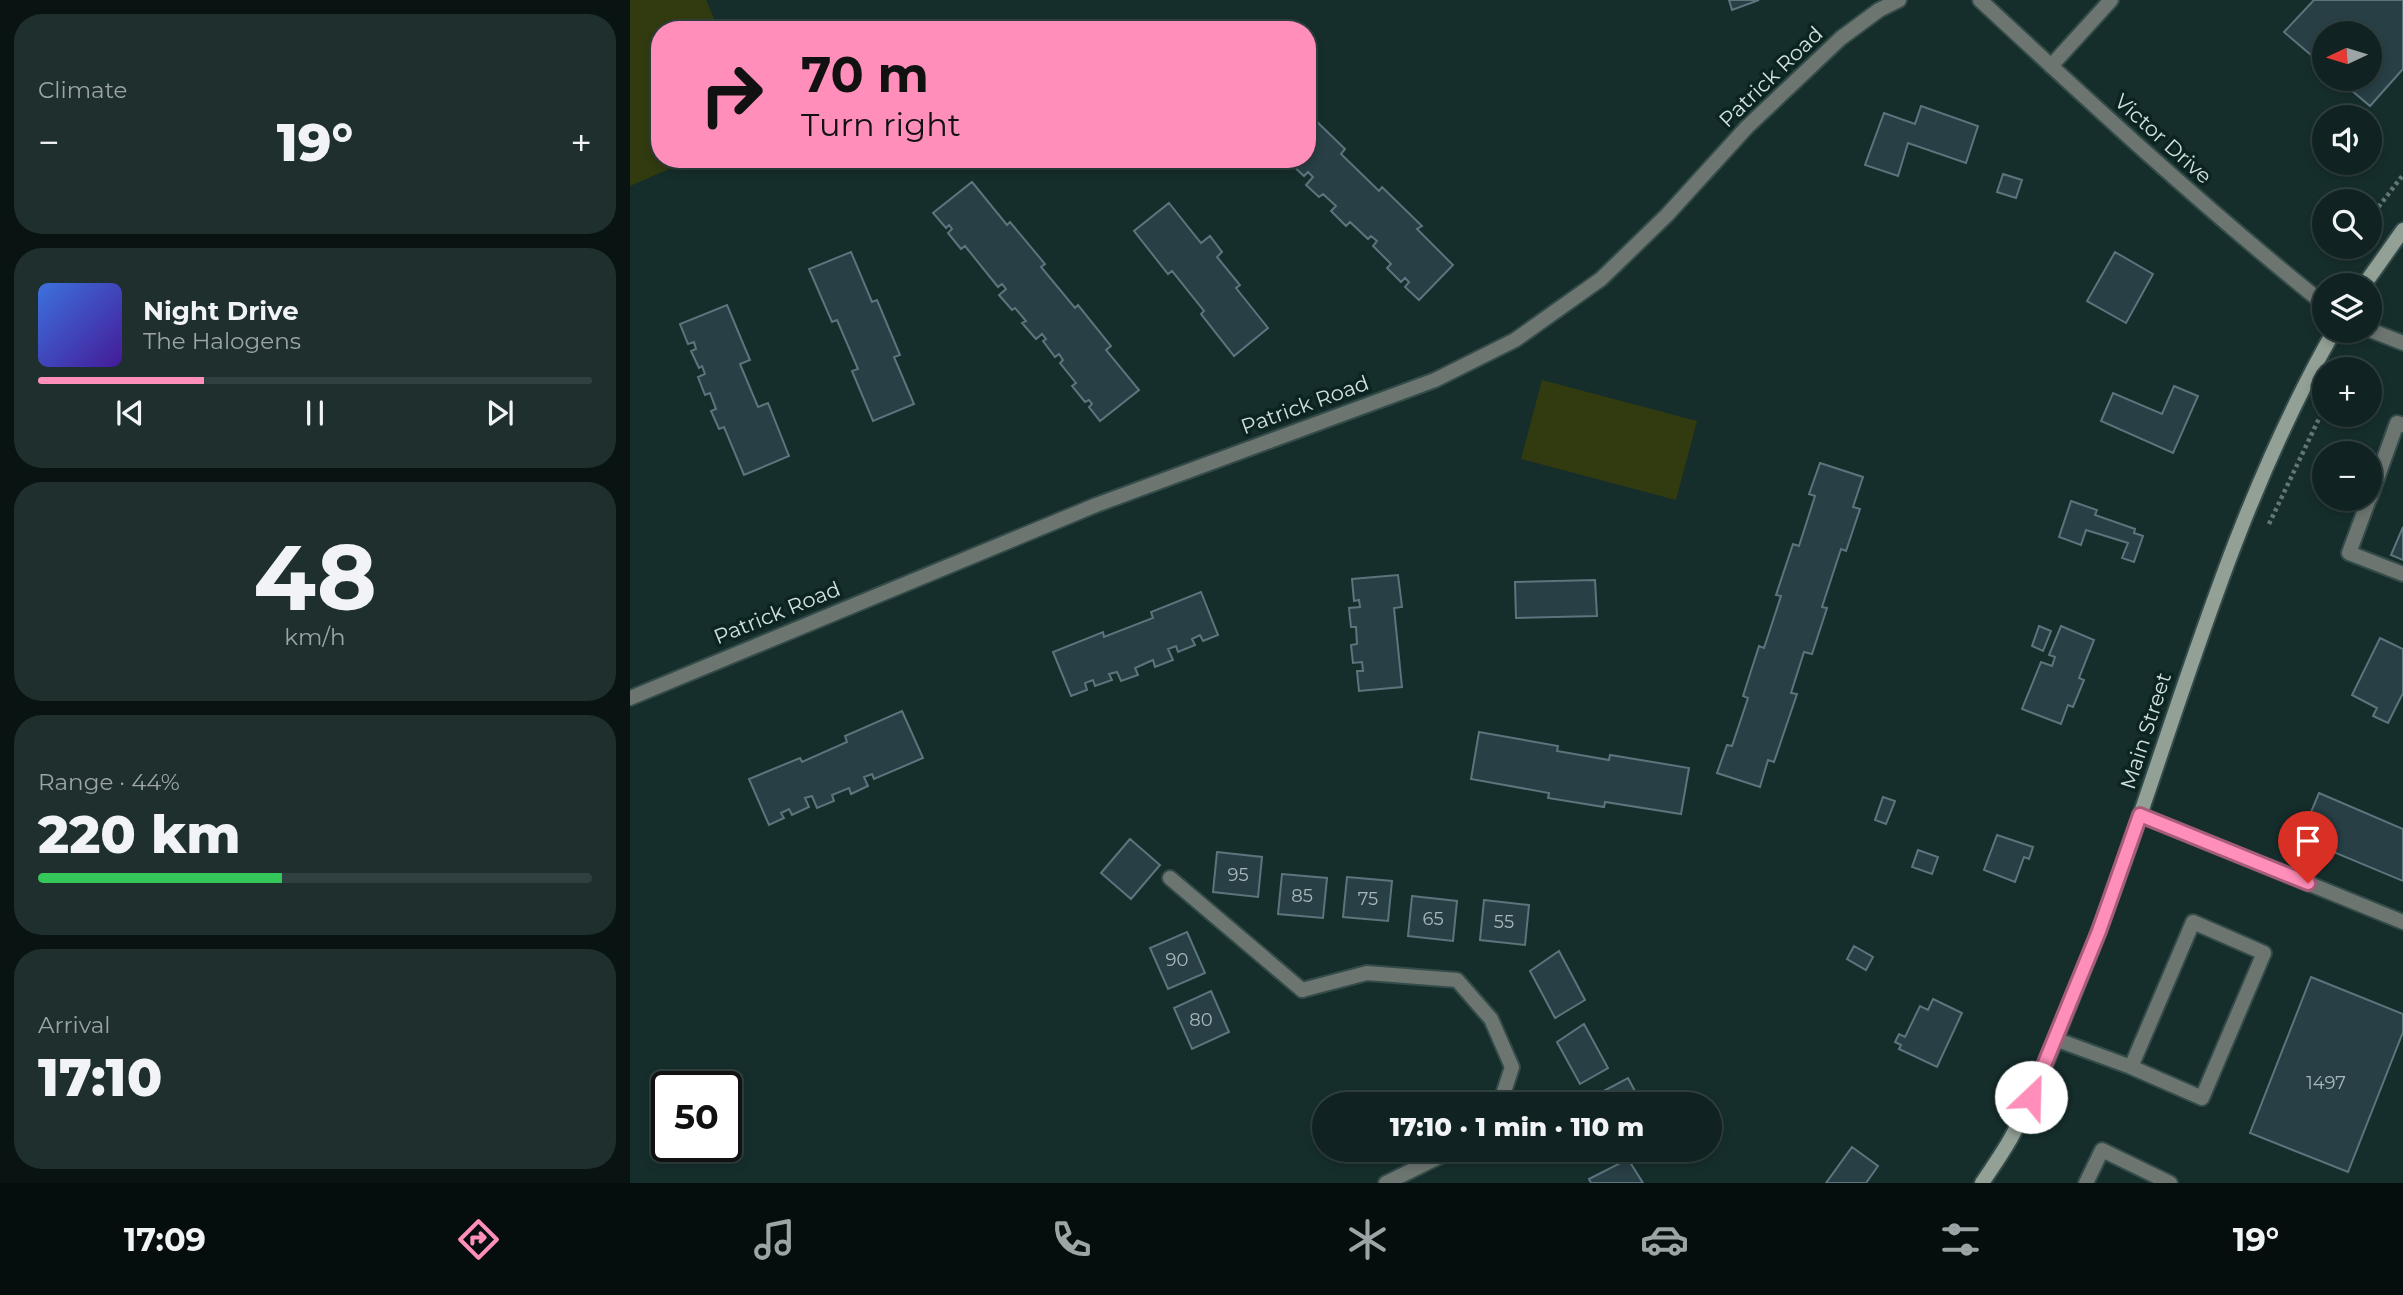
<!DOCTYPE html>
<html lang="en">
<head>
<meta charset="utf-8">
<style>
  :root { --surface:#102221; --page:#1e2f2e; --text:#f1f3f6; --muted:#9ca4a5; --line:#303f3f; --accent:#ff8eba }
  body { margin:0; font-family:Montserrat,sans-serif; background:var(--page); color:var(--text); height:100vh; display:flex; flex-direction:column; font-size:26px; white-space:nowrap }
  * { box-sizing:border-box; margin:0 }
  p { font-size:23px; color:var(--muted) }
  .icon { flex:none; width:38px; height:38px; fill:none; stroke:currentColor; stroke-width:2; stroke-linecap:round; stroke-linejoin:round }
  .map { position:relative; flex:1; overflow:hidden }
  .panel { display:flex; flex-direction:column; gap:14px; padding:14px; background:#091312; width:630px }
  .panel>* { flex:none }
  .top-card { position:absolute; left:21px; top:21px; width:665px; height:147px; border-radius:28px; box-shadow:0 4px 10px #0003,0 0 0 2px var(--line); background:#ff8eba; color:#111; overflow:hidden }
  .needle { width:46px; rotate:266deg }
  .tools { position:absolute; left:1682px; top:21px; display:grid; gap:14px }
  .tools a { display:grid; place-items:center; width:70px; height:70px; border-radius:50%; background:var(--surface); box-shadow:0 4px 10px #0003,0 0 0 2px var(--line); font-size:35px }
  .speed { position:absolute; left:21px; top:1071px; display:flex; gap:14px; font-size:35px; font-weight:700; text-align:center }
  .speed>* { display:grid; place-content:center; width:91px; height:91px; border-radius:50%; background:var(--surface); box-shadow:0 4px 10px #0003,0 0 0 2px var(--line); line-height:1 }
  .speed .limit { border:4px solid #111; border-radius:10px; background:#fff; color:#111 }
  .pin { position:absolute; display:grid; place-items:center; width:60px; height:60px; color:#fff; margin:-72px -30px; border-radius:50% 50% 50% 0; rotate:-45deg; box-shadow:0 0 7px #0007 }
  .pin .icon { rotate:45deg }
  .me { position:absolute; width:77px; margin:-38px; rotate:24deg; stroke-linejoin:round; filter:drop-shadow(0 0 5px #0008) }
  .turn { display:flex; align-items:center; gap:24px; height:147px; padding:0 35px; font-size:32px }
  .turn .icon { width:91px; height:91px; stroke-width:2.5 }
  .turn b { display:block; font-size:49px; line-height:60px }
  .big { font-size:52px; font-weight:800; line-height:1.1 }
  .panel .widget { flex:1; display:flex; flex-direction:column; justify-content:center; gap:10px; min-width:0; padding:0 24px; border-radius:28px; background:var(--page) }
  .panel .dial { align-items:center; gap:0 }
  .dial b { font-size:91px; line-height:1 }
  .song { display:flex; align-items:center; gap:21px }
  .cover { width:84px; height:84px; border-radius:10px; background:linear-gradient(135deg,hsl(220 70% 55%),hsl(260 70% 35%)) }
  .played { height:7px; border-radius:4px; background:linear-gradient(90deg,var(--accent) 30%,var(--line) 30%) }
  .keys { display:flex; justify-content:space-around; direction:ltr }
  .heat { display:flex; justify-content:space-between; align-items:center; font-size:38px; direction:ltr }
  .charge { height:10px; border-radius:5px; background:linear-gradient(90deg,#34c759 44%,var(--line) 0) }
  .trip { position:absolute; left:682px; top:1092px; width:410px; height:70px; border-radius:35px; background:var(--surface); box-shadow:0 4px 10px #0003,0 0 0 2px var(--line); font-weight:800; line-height:70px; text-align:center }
  .tabs { display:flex; height:112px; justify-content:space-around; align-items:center; background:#060e0d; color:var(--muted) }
  .tabs .icon { width:49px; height:49px }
  .tabs .selected { color:var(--accent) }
  .tabs b { font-size:32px; color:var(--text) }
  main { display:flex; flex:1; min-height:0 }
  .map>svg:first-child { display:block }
  .green { fill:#313b0f }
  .building { fill:#283f46; stroke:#5c747c; stroke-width:2 }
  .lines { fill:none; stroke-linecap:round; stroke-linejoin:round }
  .service-casing { stroke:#334b49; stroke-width:18 }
  .minor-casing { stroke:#334b49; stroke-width:18 }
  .secondary-casing { stroke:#334b49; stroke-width:18 }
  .path { stroke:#627775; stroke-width:4.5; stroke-dasharray:3.5 3.5; stroke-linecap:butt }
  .service { stroke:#6c756f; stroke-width:14 }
  .minor { stroke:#6c756f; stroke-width:14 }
  .secondary { stroke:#92a096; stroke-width:14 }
  .route-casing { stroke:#a65c79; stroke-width:18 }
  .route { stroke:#ff8eba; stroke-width:12 }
  .labels { text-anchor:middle; stroke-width:7; stroke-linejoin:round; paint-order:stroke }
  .number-label { font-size:18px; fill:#a8b8b9 }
  .street-label { font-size:21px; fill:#d3e1df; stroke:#0b2422 }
</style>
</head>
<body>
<main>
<section class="panel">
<div class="widget"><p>Climate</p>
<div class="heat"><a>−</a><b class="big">19°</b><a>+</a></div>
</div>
<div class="widget">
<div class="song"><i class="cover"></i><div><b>Night Drive</b><p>The Halogens</p></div></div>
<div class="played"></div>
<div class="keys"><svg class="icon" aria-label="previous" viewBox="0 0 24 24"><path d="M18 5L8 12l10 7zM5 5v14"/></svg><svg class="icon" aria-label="pause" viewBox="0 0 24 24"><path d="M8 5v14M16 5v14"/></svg><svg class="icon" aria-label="next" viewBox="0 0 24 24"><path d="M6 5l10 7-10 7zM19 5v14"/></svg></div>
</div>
<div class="widget dial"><b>48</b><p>km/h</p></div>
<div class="widget"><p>Range · 44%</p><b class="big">220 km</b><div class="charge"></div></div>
<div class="widget"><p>Arrival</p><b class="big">17:10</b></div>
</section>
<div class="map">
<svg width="1773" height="1183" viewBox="0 0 1773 1183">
  <rect width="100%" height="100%" fill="#152e2c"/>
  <path class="green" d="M0,0H76L89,30H30V159H62L0,186Z
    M912,380L1067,421L1046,500L891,459Z"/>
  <path class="building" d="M1099,0H1129L1102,10Z
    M1684,0H1773V69L1740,106L1708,79H1740V33H1694V66L1654,32Z
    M1291,106L1348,126L1336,163L1278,143L1268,176L1235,165L1254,113L1285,124Z
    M677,112L715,149L711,154L749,191L752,187L792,226L787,229L823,265L789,300L775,287L779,282L775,278L771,282L757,268L761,264L743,246L747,241L741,236L738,239L720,222L716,226L701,211L706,206L693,194L689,197L676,185L683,177L678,172L674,176L660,163L663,159H677Z
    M1373,174L1392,180L1386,198L1367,192Z
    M342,182L377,225L380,222L415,264L411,267L445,308L448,305L481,346L476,350L509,390L470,421L459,407L462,404L459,400L455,402L442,386L446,383L430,363L433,360L429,354L425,357L413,341L416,339L412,334L406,339L392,323L396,321L385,308L382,310L369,295L376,289L372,284L368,287L335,246L331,249L318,233L322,229L319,225L316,228L303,213Z
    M539,203L571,243L580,236L592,252L587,257L610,285L606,288L638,328L604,356L571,314L574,311L542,271L538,274L504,231Z
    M221,252L242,302L247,300L270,355L264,357L284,404L243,421L222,371L228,369L207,320L202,322L179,269Z
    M1485,252L1523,274L1496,323L1457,301Z
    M97,305L120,360L110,364L128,407L138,403L159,456L114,475L94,427L89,429L81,411L86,409L80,393L75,395L68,377L75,374L72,366L69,368L61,351L66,349L64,342L58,344L50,324Z
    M1544,386L1568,396L1543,453L1471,421L1483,393L1532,414Z
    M1190,463L1233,477L1223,507L1230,509L1216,551L1211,549L1192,607L1197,608L1182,654L1174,652L1161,693L1167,694L1144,762L1138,760L1130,787L1087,773L1097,745L1102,746L1118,698L1113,696L1129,646L1134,648L1151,596L1146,595L1163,544L1169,546L1185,496L1179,494Z
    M1441,501L1467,510L1465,515L1505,529L1504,533L1513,536L1504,562L1492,558L1498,543L1456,530L1451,545L1429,537Z
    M1773,527V560L1761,555Z
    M768,575L772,607L764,608L772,687L729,691L727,671H733L732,662L723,663L721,645L727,644L726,627H721L719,608L730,607L729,600L724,601L722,579Z
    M965,580L967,616L886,618L885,582Z
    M571,592L588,635L573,641L570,635L562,639L565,645L548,652L546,646L538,649L543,660L525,667L523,660L505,668L508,675L491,681L487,672L479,674L482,680L465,686L463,680L455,683L457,690L441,696L423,652L473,632L474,637L523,618L521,612Z
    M1409,626L1421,631L1413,651L1402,646Z
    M1431,626L1464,640L1449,678L1454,680L1443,707L1438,705L1431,724L1392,709L1411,662L1422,666L1425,657L1419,655Z
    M1750,638L1773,649V693L1758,723L1743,716L1747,708L1722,695Z
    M272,711L293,758L244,779L242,774L234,777L238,786L221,794L219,788L202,795L204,801L187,808L182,796L175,798L179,807L162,815L159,809L151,813L154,818L139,825L119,779L170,758L172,762L217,742L215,736Z
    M849,732L928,746L927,751L979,760L980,755L1059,768L1051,814L975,802L974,807L918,798L919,793L841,779Z
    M1689,793L1773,829V881L1670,838Z
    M1253,797L1265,801L1256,824L1245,820Z
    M1367,835L1403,847L1399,859L1394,857L1385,882L1354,870Z
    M500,839L530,865L501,899L471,873Z
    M1288,850L1308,857L1302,874L1282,867Z
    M587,852L632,857L628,897L583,892Z
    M652,874L697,878L693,918L648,914Z
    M717,877L762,881L758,921L713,917Z
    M782,896L827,901L823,941L778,936Z
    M854,900L899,905L895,945L850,940Z
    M557,932L575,973L538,989L520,948Z
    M1224,946L1243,957L1236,970L1217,959Z
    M929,951L955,1000L925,1018L900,971Z
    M1681,977L1773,1014V1032L1718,1172L1620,1133Z
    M581,991L599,1032L562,1049L544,1008Z
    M1303,999L1332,1013L1307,1067L1269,1049L1271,1045L1265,1042L1269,1034L1275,1037L1290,1006L1298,1010Z
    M954,1024L978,1068L950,1084L927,1042Z
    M998,1078L1012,1104H974L968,1094Z
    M1222,1147L1248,1166L1236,1183H1196Z
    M998,1159L1013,1183H961L959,1179Z"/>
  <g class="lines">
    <g class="service-casing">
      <path id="service" d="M1421,66L1481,0
        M1740,498L1767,423L1773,425
        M1739,499L1719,553L1773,574
        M1510,815L1773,922
        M540,878L672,990
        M1425,1039L1501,1067L1572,1098L1634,953L1563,922L1501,1067
        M1456,1183L1472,1150L1540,1183"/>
    </g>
    <g class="minor-casing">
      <path id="minor" d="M1350,0C1462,104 1574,208 1694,304
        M1740,330L1773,343
        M0,698L466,505L805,380L885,340L971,279L1037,215L1117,127L1211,38L1249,10L1269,0
        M672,990L737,973L827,980L861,1019L882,1067L870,1104
        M756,1183L823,1150"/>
    </g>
    <g class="secondary-casing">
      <path id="secondary" d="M1734,285L1773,230
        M1352,1183C1362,1168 1372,1154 1381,1138C1409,1087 1428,1032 1450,979C1537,763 1588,534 1704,331"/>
    </g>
    <path class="path" d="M1740,218L1773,175
      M1720,369L1737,363
      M1639,524L1694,408"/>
    <use href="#service" class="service"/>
    <use href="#minor" class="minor"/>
    <use href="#secondary" class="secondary"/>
  </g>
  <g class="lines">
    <g class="route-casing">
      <path id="route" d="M1401,1097L1469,931L1510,815L1678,883"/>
    </g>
    <use href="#route" class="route"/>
  </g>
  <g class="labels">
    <g class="number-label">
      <text x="608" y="881">95</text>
      <text x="672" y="902">85</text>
      <text x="738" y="905">75</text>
      <text x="803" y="925">65</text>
      <text x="874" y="928">55</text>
      <text x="547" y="966">90</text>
      <text x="571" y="1026">80</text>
      <text x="1696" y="1089">1497</text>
    </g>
    <g class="street-label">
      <text transform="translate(1141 77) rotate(-44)" y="7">Patrick Road</text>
      <text transform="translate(1533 139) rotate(42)" y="7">Victor Drive</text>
      <text transform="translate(675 405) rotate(-20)" y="7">Patrick Road</text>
      <text transform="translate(147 613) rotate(-22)" y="7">Patrick Road</text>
      <text transform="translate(1516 731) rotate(-72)" y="7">Main Street</text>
    </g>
  </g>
</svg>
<div class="tools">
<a><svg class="needle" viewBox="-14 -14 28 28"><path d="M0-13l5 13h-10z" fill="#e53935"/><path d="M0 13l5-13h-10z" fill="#9ca4a5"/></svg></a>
<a><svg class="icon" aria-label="sound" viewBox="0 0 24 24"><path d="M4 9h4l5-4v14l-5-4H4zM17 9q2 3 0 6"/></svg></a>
<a><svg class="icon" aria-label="search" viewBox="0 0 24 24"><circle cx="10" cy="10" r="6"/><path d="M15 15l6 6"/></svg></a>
<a><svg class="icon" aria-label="layers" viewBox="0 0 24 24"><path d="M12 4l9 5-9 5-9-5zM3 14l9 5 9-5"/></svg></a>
<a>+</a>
<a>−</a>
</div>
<div class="speed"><div class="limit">50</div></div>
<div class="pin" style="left:1678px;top:883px;background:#d93025"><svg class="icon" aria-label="arrive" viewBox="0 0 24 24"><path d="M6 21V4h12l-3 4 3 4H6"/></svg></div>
<svg class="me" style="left:1401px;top:1097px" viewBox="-20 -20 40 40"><circle r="19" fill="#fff"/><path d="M0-13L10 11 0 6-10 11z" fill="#ff8eba"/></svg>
<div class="trip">17:10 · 1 min · 110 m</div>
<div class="top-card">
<div class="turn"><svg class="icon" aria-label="right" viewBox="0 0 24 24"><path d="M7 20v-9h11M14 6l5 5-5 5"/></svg><div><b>70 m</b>Turn right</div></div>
</div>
</div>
</main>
<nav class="tabs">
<b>17:09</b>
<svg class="icon selected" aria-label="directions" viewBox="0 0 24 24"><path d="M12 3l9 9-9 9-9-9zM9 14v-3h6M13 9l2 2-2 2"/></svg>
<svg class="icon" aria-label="music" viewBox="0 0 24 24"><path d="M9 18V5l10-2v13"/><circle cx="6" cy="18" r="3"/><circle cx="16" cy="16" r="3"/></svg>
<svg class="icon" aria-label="phone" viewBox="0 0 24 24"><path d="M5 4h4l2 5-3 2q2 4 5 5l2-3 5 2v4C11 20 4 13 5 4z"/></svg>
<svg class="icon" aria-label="climate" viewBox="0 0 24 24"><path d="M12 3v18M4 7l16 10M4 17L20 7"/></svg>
<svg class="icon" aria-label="car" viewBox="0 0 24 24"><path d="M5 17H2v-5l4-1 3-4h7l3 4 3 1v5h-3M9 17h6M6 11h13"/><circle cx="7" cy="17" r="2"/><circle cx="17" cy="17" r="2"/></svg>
<svg class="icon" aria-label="filters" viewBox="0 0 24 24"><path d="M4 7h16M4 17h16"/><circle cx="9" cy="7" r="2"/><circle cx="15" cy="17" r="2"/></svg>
<b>19°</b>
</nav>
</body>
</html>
